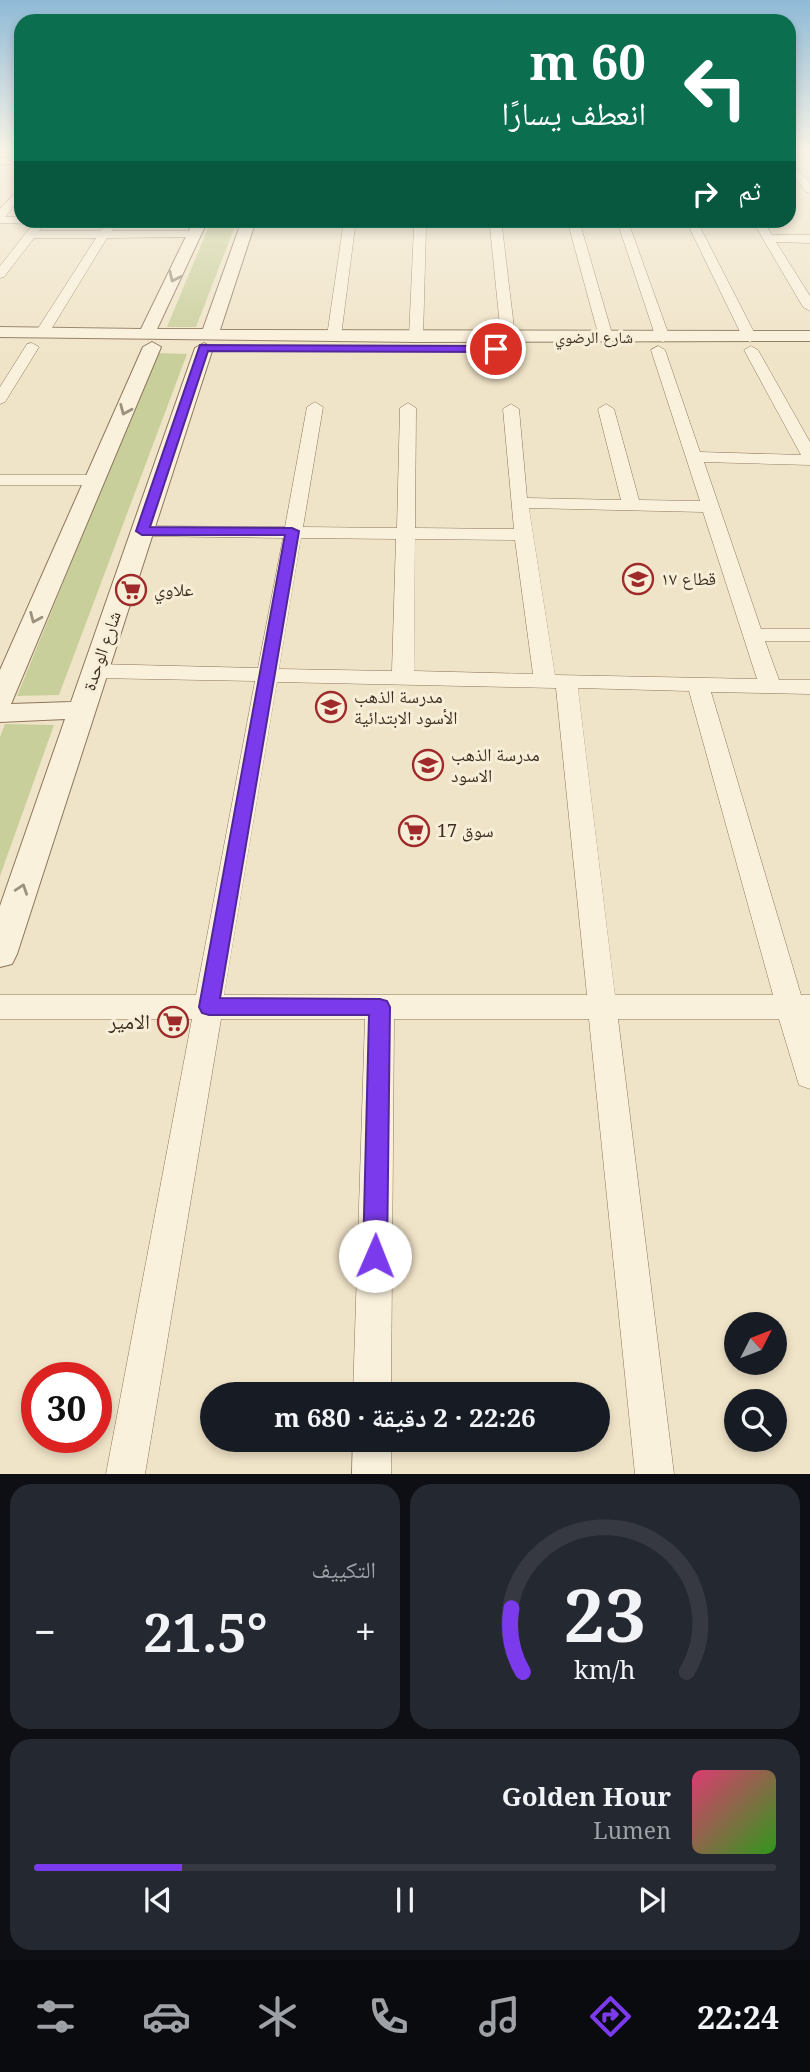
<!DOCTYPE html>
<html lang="ar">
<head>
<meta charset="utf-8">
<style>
  :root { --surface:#171b24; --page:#242831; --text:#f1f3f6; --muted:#9ea1a6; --line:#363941; --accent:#7c3aed }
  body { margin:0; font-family:"Noto Serif","Noto Naskh Arabic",serif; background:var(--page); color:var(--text); direction:rtl; height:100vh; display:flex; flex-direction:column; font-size:26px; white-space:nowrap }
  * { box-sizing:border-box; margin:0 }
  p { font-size:23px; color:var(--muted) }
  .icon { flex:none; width:38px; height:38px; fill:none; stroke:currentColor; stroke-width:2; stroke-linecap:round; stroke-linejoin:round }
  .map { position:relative; height:1474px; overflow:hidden; direction:ltr }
  .details { display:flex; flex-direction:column; gap:10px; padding:10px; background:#0d0f14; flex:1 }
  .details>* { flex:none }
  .guide { position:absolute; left:14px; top:14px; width:782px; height:214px; border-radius:21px; box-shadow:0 4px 10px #0003; direction:rtl; background:#0b6e4f; color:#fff; overflow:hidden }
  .needle { width:46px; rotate:48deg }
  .tools { position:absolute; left:724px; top:1312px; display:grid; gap:14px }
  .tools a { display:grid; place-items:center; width:63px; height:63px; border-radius:50%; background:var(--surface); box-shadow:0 4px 10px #0003; font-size:35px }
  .speed { position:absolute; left:21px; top:1362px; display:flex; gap:14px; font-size:35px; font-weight:700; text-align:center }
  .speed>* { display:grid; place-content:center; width:91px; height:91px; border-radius:50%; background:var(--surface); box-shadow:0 4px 10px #0003; line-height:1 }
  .speed .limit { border:10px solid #d22; background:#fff; color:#111 }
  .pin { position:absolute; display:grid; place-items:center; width:60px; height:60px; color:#fff; margin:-30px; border:4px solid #fff; border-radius:50%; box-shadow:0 2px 7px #0007 }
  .me { position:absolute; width:77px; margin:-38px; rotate:1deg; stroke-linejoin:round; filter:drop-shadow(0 0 5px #0008) }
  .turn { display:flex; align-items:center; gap:24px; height:147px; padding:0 35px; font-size:32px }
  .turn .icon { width:91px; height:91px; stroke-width:2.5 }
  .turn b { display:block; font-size:49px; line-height:60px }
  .then { display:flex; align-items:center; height:66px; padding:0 35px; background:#0003; gap:14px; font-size:26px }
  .big { font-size:52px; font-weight:700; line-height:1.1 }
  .details .card { flex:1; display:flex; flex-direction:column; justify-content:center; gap:10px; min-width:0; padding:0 24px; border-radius:21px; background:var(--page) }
  .details .dial { align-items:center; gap:0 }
  .dial svg { height:182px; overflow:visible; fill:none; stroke:var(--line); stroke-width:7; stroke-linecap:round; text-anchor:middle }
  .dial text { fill:var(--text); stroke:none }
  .song { display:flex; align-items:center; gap:21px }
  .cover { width:84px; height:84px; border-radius:10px; background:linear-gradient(135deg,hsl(340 70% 55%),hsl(110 70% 35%)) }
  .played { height:7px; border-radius:4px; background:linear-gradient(90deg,var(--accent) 20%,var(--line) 20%) }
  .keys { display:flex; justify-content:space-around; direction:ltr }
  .heat { display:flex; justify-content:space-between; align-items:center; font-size:38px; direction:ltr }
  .details .tiles { flex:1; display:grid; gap:10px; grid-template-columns:1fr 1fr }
  .card:last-child { grid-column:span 2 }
  .trip { position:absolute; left:200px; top:1382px; width:410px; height:70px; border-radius:35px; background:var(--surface); box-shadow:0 4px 10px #0003; font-weight:700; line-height:70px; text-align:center; direction:rtl }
  .menu { display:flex; height:112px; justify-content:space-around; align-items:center; background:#090b0e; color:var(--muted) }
  .menu .icon { width:49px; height:49px }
  .menu .active { color:var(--accent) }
  .menu b { font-size:32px; color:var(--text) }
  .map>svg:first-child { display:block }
  .green { fill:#c9cf9b }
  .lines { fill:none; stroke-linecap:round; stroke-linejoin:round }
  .minor-casing { stroke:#8d765c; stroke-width:1 }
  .tertiary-casing { stroke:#8d765c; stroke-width:2 }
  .minor { fill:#faf1dc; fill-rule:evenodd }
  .tertiary { fill:#faf1dc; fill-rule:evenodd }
  .oneway { stroke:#9c907e }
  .route { fill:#7c3aed; stroke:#51269a; stroke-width:2 }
  .labels { text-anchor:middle; stroke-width:6; stroke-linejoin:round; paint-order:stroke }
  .far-street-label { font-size:16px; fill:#3d2e20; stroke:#f7eed8 }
  .poi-label { font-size:18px; fill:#3d2e20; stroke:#f7eed8; text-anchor:start }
  .street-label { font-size:18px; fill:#3d2e20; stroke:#f7eed8 }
  .near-poi-label { font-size:21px; fill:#3d2e20; stroke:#f7eed8; text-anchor:end }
</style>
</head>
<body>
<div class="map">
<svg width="810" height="1474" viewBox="0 0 810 1474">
  <rect width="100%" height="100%" fill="#f0e4c8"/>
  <path class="green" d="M211,221H237L196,327H167Z
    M157,353L187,354L59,695L17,696Z
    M5,724L54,725L0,876V737Z"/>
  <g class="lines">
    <g class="minor-casing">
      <path id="minor" d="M0,158H21V164H0Z
        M789,160L810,183V193L806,192L789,170Z
        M21,187V197L5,217H21V220H47L39,231H100L109,223L115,226L112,231H194L200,234L194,237L107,238L47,336H37L35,333L96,238H34L4,277L0,278V266L33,224L0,223V209Z
        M763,220L772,235H810V243L776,242L810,296V311L803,307L756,227H700L757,338L750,342L743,338L689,227H630L670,338L663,342L656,338L619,227H581L613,337L606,341L599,337L569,227H502L515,336L508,340L501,336L490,227H426L423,337L416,341L409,337L414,227H355L341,336L334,340L327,336L343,227L248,226L242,223L244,220Z
        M32,343L39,347L5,402L0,404V387L27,344Z
        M658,346L665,350L700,452L801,455L744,350L751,346L758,350L810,442V465L704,462L761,629H810V641H765L779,680H810V694L711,692L801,995H810V1089L799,1085L779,1019H618L674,1474H635L589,1019H394L391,1395H353L365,1019H221L145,1474H106L192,1019H0V995H196L255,681L95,678L87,676L84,671L87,666L95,664L258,668L283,538L142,536L133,531L142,526L285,527L307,407L315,402L323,407L303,527L397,528L400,408L408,403L416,408L415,528L514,529L503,409L511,404L519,409L527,498L621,500L598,409L606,404L614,409L639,500L700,501L651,350ZM529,508L703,512L757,679L555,675ZM301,538L396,539L392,671L279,669ZM415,539L515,540L533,674L414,671ZM277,682L556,688L587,995H224ZM578,688L689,691L773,995H615Z
        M0,475H94L103,480L94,485H0Z
        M353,1440H391V1474H352Z"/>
    </g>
    <g class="tertiary-casing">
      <path id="tertiary" d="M194,220H208L157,329H203L242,220H256L220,330L810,331V341L416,342L0,337V327L141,329Z
        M152,342L161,347L11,704L71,702L195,348L204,343L213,348L17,954L12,964L0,967V906L65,719L0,722V670L143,347Z"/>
    </g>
    <use href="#minor" class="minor"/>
    <use href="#tertiary" class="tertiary"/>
  </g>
  <defs><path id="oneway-chevron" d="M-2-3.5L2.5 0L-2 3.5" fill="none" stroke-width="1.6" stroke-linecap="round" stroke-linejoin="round" transform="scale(1.75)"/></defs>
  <g class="oneway">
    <use href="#oneway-chevron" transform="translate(174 277) rotate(115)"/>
    <use href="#oneway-chevron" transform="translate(125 410) rotate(113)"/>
    <use href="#oneway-chevron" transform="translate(35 618) rotate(113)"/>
    <use href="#oneway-chevron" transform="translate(22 889) rotate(-71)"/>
  </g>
  <linearGradient id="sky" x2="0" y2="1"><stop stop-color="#8fbad6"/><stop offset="0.42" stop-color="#f8f3e6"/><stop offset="1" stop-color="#f8f3e6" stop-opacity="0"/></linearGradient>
  <rect width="810" height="357" fill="url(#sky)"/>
  <path class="route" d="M200,345L496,346L501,349L496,352L208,351L150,527L292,528L299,531L220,998L380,999L387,1001L390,1007L387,1256L383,1265L375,1268L367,1265L363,1256L369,1015H209L202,1013L199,1007L285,535H142L136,531Z"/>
  <defs>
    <g id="school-ring" transform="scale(1.575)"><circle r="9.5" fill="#f7eed8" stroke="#9e2a2b" stroke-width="1.5"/><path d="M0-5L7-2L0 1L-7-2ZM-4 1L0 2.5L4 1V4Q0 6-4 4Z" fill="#9e2a2b"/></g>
    <g id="supermarket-ring" transform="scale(1.575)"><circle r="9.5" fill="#f7eed8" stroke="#9e2a2b" stroke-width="1.5"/><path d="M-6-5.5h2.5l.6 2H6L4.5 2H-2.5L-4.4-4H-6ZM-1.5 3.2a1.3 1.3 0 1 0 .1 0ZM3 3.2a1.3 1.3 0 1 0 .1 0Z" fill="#9e2a2b"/></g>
  </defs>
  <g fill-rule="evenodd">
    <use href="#school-ring" x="638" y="579"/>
    <use href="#supermarket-ring" x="131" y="590"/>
    <use href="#school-ring" x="331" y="707"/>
    <use href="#school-ring" x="428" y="765"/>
    <use href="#supermarket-ring" x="414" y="831"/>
    <use href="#supermarket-ring" x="173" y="1022"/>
  </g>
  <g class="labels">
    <g class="far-street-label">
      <text x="594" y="343">شارع الرضوي</text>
    </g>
    <g class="poi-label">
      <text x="661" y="585">قطاع ١٧</text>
      <text x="154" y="596">علاوي</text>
      <text x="354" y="703">مدرسة الذهب<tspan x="354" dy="21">الأسود الابتدائية</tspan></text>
      <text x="451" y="761">مدرسة الذهب<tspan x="451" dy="21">الاسود</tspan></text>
      <text x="437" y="837">سوق 17</text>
    </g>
    <g class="street-label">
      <text transform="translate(102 651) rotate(-71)" y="6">شارع الوحدة</text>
    </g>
    <g class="near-poi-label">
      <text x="150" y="1029">الامير</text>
    </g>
  </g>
</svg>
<div class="tools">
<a><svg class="needle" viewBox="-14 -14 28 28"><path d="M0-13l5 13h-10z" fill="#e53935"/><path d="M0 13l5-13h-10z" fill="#9ea1a6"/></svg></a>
<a><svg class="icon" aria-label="search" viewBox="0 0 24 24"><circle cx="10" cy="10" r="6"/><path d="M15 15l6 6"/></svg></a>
</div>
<div class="speed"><div class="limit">30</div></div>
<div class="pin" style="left:496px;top:349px;background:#d93025"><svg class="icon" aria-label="arrive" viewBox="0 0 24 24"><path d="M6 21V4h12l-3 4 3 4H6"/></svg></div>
<svg class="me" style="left:375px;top:1256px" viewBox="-20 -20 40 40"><circle r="19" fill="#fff"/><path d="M0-13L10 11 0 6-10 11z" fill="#7c3aed"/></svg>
<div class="trip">22:26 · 2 دقيقة · 680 m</div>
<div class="guide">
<div class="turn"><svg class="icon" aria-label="left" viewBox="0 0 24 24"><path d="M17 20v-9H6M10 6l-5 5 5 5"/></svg><div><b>60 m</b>انعطف يسارًا</div></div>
<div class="then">ثم<svg class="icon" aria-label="right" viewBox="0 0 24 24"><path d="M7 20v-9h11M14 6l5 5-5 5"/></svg></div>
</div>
</div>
<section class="details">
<div class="tiles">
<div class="card dial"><svg viewBox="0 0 100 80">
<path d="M14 69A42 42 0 1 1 86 69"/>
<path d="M14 69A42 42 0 0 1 9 41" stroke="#7c3aed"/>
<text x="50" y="56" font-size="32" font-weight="700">23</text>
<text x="50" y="72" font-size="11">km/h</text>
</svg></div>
<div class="card"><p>التكييف</p>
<div class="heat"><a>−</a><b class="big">21.5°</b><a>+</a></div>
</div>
<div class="card">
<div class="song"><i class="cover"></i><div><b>Golden Hour</b><p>Lumen</p></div></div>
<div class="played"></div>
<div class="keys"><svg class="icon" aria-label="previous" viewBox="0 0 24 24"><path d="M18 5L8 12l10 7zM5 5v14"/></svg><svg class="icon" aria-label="pause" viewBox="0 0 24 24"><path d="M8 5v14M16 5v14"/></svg><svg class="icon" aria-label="next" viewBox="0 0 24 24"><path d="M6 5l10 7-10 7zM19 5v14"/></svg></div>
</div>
</div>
</section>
<nav class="menu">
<b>22:24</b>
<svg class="icon active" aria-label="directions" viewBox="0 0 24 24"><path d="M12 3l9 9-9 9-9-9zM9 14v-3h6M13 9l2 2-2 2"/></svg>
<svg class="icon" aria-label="music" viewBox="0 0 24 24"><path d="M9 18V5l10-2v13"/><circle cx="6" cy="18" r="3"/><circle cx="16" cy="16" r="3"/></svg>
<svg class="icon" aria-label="phone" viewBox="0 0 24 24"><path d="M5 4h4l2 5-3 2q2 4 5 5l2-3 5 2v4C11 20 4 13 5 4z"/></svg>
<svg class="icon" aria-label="climate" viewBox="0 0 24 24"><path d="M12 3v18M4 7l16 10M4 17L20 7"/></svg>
<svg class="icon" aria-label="car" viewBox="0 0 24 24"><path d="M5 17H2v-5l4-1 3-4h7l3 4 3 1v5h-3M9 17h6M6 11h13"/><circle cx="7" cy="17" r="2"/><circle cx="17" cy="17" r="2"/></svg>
<svg class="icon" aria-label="filters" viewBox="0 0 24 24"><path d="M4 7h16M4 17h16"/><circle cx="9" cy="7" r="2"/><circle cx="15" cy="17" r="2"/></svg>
</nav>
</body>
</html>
